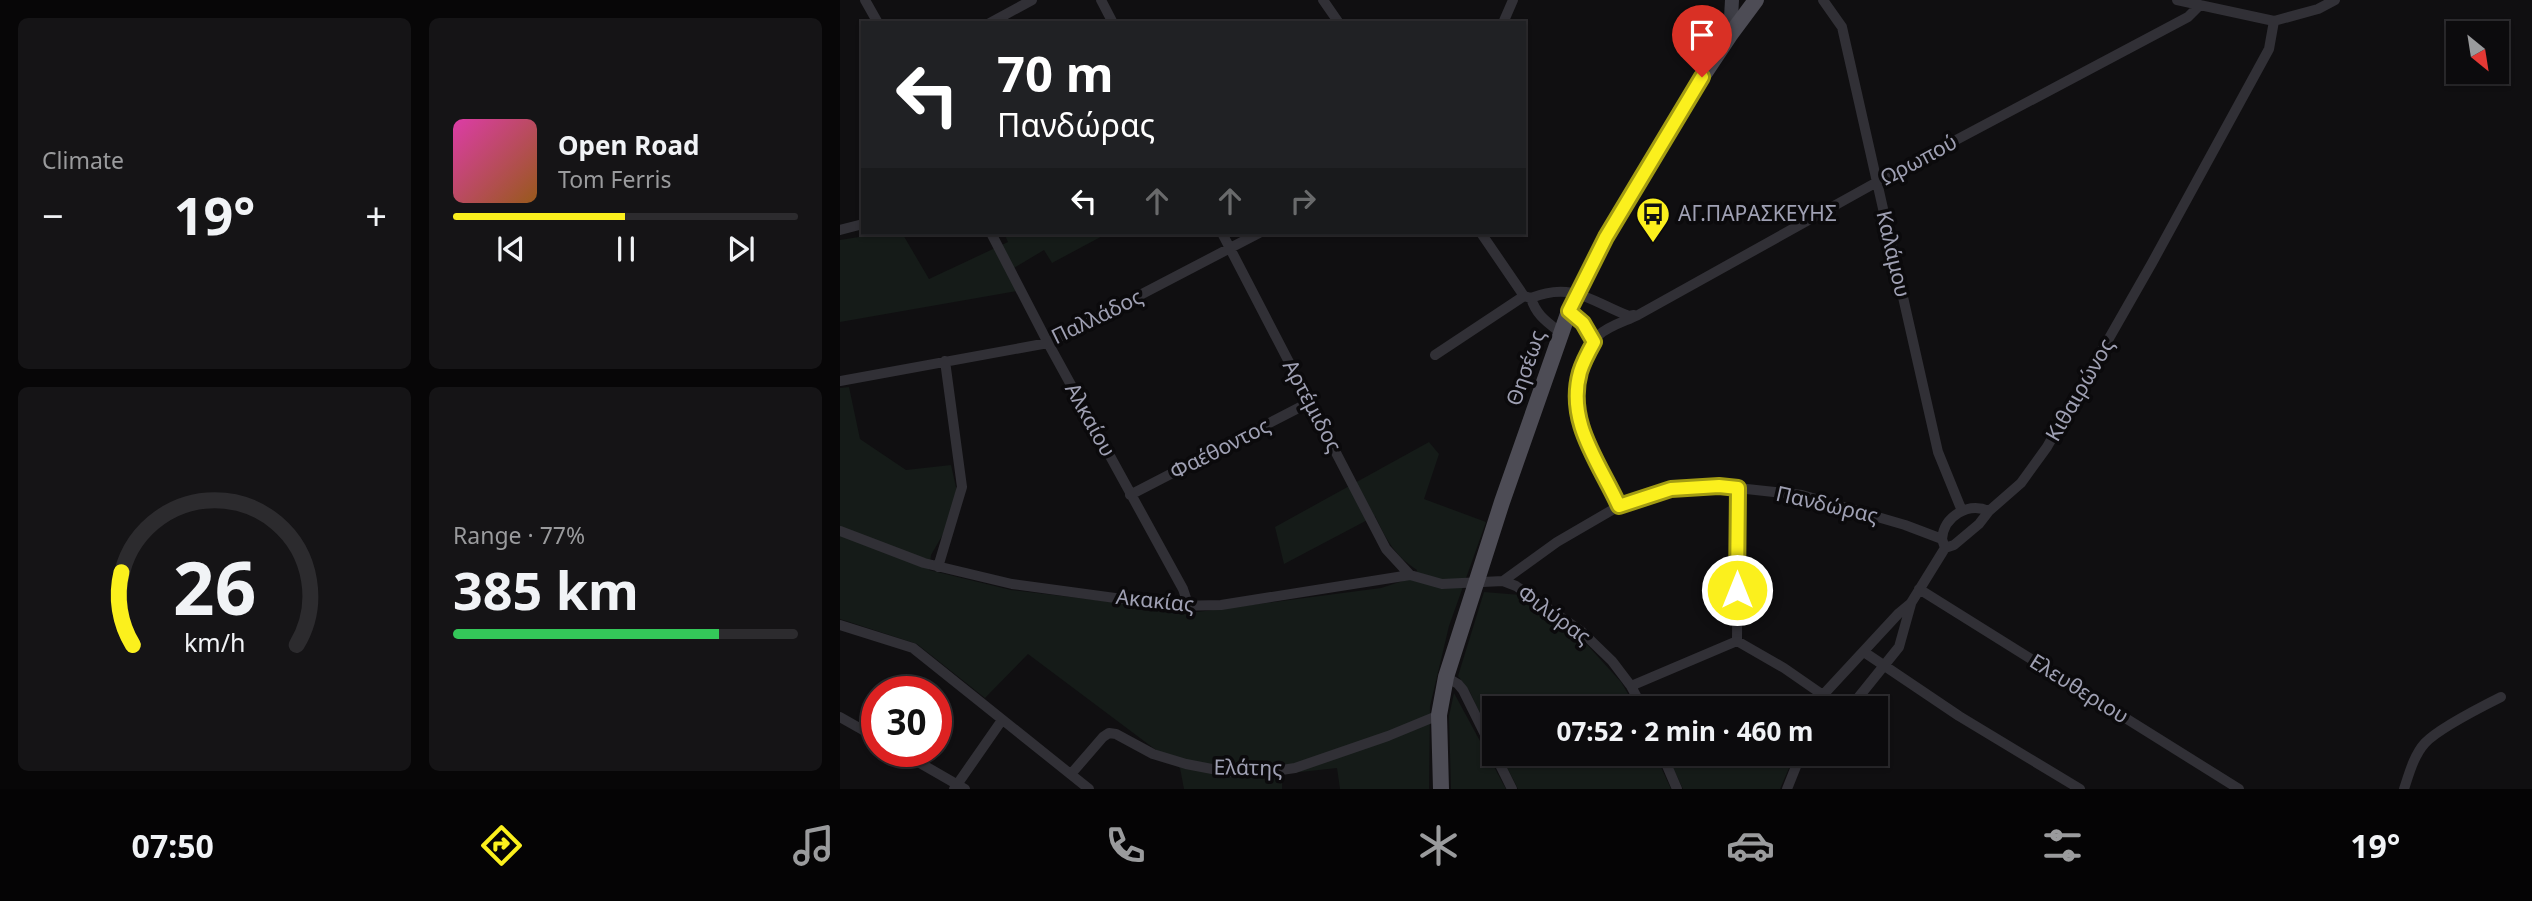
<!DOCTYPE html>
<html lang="en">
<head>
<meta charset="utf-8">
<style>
  :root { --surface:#0c0b0d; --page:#151416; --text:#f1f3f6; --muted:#9a9b9d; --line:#2c2b2e; --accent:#fbf01d }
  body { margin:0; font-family:"Noto Sans",sans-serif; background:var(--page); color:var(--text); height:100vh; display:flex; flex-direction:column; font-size:26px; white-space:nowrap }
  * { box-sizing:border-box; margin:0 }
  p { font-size:23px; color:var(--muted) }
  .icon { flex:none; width:38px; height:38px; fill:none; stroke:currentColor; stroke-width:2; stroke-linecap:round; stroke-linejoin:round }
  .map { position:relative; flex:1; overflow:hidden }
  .sheet { display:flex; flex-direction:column; gap:18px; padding:18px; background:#070607; width:840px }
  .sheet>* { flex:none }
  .guide { position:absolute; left:21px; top:21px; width:665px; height:214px; border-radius:0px; box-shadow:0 2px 5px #0004,0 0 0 2px var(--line); background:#202124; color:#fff; overflow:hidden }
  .needle { width:46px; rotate:150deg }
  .tools { position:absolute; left:1606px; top:21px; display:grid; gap:14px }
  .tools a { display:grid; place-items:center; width:63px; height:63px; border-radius:0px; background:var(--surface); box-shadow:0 2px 5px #0004,0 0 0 2px var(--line); font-size:35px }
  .speed { position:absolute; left:21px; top:676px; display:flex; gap:14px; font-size:35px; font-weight:700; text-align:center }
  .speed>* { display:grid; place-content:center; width:91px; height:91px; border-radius:50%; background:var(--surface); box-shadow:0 2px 5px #0004,0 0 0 2px var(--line); line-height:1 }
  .speed .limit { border:10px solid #d22; background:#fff; color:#111 }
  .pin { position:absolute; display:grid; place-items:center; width:60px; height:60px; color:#fff; margin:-72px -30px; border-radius:50% 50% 50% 0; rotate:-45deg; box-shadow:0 0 7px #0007 }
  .pin .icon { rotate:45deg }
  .me { position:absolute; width:77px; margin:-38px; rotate:0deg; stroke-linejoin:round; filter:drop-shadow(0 0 5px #0008) }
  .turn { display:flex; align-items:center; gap:24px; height:147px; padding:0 21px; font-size:32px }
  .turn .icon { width:91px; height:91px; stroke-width:2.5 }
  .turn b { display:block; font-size:49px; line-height:60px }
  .lanes { display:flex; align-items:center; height:66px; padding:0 21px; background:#0003; justify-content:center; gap:35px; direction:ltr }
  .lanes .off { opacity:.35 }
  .big { font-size:52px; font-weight:700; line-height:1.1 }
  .sheet .widget { flex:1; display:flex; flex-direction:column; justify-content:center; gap:10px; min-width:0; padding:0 24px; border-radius:10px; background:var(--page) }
  .sheet .dial { align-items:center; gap:0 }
  .dial svg { height:182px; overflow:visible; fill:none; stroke:var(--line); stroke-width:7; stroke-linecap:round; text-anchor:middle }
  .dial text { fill:var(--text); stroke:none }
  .song { display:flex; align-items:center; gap:21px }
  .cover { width:84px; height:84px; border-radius:10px; background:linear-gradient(135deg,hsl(320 70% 55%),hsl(30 70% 35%)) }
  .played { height:7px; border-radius:4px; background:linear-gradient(90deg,var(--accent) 50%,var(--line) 50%) }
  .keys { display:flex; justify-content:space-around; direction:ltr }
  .heat { display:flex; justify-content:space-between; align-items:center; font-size:38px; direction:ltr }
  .charge { height:10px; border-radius:5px; background:linear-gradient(90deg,#34c759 77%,var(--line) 0) }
  .sheet .tiles { flex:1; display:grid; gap:18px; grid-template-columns:repeat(2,1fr) }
  .trip { position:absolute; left:642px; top:696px; width:406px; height:70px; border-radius:0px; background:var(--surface); box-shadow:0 2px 5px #0004,0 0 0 2px var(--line); font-weight:700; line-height:70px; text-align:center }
  .tab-bar { display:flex; height:112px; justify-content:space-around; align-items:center; background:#050405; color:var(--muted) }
  .tab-bar .icon { width:49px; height:49px }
  .tab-bar .current { color:var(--accent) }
  .tab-bar b { font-size:32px; color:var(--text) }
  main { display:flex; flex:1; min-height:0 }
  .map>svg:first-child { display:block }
  .green { fill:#151b18 }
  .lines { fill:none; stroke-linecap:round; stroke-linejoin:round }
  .street { stroke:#313036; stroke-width:10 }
  .secondary { stroke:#3e3e46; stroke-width:14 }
  .primary { stroke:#4d4c55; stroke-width:16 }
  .route-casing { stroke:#a39c13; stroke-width:18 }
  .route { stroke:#fbf01d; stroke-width:12 }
  .labels { text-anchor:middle; stroke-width:7; stroke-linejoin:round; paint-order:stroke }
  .street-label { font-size:21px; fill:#9fa0b3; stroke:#0b0a0c }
  .poi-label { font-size:21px; fill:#9fa0b3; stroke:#0b0a0c; text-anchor:start }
</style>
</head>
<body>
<main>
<section class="sheet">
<div class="tiles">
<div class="widget"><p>Climate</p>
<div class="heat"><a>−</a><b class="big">19°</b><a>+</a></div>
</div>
<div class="widget">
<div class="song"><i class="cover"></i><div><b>Open Road</b><p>Tom Ferris</p></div></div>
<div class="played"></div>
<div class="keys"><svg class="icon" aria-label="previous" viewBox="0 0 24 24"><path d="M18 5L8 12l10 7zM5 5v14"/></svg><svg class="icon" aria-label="pause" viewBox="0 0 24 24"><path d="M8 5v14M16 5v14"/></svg><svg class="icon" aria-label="next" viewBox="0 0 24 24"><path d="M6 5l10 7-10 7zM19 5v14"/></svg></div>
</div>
<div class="widget dial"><svg viewBox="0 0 100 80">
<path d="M14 69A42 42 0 1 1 86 69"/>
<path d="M14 69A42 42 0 0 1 9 37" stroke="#fbf01d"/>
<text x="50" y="56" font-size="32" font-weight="700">26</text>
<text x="50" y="72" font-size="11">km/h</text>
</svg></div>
<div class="widget"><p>Range · 77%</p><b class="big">385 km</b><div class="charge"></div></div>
</div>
</section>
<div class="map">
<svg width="1692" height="789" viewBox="0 0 1692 789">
  <rect width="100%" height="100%" fill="#100f11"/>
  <path class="green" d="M26,233H62L89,279L168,242L164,233H268L212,263L204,250L169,271L177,291L0,322V240L19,237Z
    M9,387L20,439L66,470L111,465L120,505L91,555L89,570L171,590L357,612L541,588L575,577L577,570C555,556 546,539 535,516L444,564L435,527L589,442L599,454L584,499L646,522L609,626L590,706L589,789H500L497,768L442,774V789H344L340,768L188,654L145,698L77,644L0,619V388Z
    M644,592L681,595L740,637L781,682L797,709H654V744L630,692L618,676Z
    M614,693L666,789H611L609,716Z
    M660,754H815L831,789H678Z
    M869,754H955L940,789H843L828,758Z"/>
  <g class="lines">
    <path class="street" d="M25,0L38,23
      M261,0L273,23
      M483,0L499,23
      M983,0L1002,27L1098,452L1122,511
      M1337,0L1434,21L1478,9L1495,0
      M150,23L192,0
      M663,23L673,0
      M0,230L23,224
      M151,233L208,343L343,589L349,607
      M382,233L546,549L570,575
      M641,233L684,296L691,298C696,315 707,322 721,333
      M691,298C733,281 752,302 789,316L794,315
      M729,311L743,323L754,342
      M595,355L684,296
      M0,381L208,343L419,233
      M290,495L470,402
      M779,506C756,456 720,415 746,358C750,350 753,341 759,335C768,326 786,321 798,315L1037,182L1348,17L1360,5
      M0,531L84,563L172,584L334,606L381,605L570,575L602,584L663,581L676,586L741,631L772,661L791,686L803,709
      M1102,539C1104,516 1128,502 1149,511
      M98,567L122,487L105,361
      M663,581L717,542L779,506L831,489L879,486L962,495L1065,525L1102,539L1105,548
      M1079,589L1399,789
      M0,625L73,648L249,789
      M897,641L898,488
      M1024,652L1119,716L1240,789
      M606,677L618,684L623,690L672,789
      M791,686L897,641L944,668L983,695
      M979,709L983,695L1059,613L1071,603L1105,548L1114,545L1139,524L1149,511L1181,483L1207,447L1312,263L1429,49L1434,21
      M1009,709L1059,647L1071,604
      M0,717L37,738
      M59,751L125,789
      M822,754L837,789
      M231,774L263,737L269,733L276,734L313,754L346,764L388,772H428L455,768L548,736L599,715
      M114,789L162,720
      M947,789L961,754
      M1564,789C1569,774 1574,755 1585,743C1598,729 1643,706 1661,697"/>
    <path class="secondary" d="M890,35L892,0"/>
    <path class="primary" d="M601,789L599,715L606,677L662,502L729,311L766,237L862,77L890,35L916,0"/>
  </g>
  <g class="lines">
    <g class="route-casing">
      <path id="route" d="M862,77L766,237L729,311L743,323L754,342C749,351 743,362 740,372C726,422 759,462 779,506L831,489L879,486L898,488L897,590"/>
    </g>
    <use href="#route" class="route"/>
  </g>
  <defs>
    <g id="bus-pin" transform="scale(1.75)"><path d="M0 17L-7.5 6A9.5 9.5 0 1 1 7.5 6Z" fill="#fbf01d" stroke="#0b0a0c"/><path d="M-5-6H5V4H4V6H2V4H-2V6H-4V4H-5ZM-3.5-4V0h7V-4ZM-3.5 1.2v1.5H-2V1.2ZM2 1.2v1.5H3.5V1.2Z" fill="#111"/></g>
  </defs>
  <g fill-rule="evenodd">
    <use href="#bus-pin" x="813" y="214"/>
  </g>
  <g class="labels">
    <g class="street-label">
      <text transform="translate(1079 160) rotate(-28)" y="7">Ωρωπού</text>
      <text transform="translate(1053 254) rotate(77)" y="7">Καλάμου</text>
      <text transform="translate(257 317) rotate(-26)" y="7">Παλλάδος</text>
      <text transform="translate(686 368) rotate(-71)" y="7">Θησέως</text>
      <text transform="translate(1240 390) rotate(-60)" y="7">Κιθαιρώνος</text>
      <text transform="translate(472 406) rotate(62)" y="7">Αρτέμιδος</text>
      <text transform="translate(250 420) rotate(61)" y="7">Αλκαίου</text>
      <text transform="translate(380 449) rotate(-27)" y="7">Φαέθοντος</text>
      <text transform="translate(987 505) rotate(13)" y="7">Πανδώρας</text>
      <text transform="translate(315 601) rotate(6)" y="7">Ακακίας</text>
      <text transform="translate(714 615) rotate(36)" y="7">Φιλύρας</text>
      <text transform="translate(1239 689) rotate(32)" y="7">Ελευθεριου</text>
      <text transform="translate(408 768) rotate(1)" y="7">Ελάτης</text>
    </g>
    <g class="poi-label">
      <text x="838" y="221">ΑΓ.ΠΑΡΑΣΚΕΥΗΣ</text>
    </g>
  </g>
</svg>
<div class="tools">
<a><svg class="needle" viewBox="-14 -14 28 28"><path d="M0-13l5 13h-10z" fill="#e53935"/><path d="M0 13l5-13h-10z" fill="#9a9b9d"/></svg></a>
</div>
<div class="speed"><div class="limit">30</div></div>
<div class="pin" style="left:862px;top:77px;background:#d93025"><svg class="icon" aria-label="arrive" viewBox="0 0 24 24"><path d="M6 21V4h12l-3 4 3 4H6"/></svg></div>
<svg class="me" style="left:897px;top:590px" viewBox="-20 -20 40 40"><circle r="17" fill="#fbf01d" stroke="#fff" stroke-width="3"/><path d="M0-11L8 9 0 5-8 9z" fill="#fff"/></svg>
<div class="trip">07:52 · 2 min · 460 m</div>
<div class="guide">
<div class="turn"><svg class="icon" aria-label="left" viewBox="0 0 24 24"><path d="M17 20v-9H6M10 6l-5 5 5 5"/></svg><div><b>70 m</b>Πανδώρας</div></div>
<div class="lanes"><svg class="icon" aria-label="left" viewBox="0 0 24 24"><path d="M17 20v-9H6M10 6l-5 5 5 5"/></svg><svg class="icon off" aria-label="ahead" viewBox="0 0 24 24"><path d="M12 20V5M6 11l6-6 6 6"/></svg><svg class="icon off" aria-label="ahead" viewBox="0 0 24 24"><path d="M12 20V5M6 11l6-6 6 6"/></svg><svg class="icon off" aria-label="right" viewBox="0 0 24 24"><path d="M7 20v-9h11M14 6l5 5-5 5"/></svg></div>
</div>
</div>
</main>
<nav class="tab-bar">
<b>07:50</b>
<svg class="icon current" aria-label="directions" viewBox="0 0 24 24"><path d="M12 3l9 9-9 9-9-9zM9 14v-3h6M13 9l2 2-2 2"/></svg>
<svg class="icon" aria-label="music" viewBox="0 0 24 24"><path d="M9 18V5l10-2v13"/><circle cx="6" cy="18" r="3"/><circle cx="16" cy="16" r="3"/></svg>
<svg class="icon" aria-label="phone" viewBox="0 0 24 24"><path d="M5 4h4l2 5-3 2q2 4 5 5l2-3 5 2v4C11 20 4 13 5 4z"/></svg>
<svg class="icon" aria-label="climate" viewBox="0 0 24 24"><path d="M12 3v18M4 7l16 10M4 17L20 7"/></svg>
<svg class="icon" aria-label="car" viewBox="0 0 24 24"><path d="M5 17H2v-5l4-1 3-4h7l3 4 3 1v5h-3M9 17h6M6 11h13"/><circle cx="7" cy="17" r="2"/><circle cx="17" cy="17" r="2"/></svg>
<svg class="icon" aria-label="filters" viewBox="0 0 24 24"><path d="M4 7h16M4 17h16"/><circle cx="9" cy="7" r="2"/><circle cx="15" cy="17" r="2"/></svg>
<b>19°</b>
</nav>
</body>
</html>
